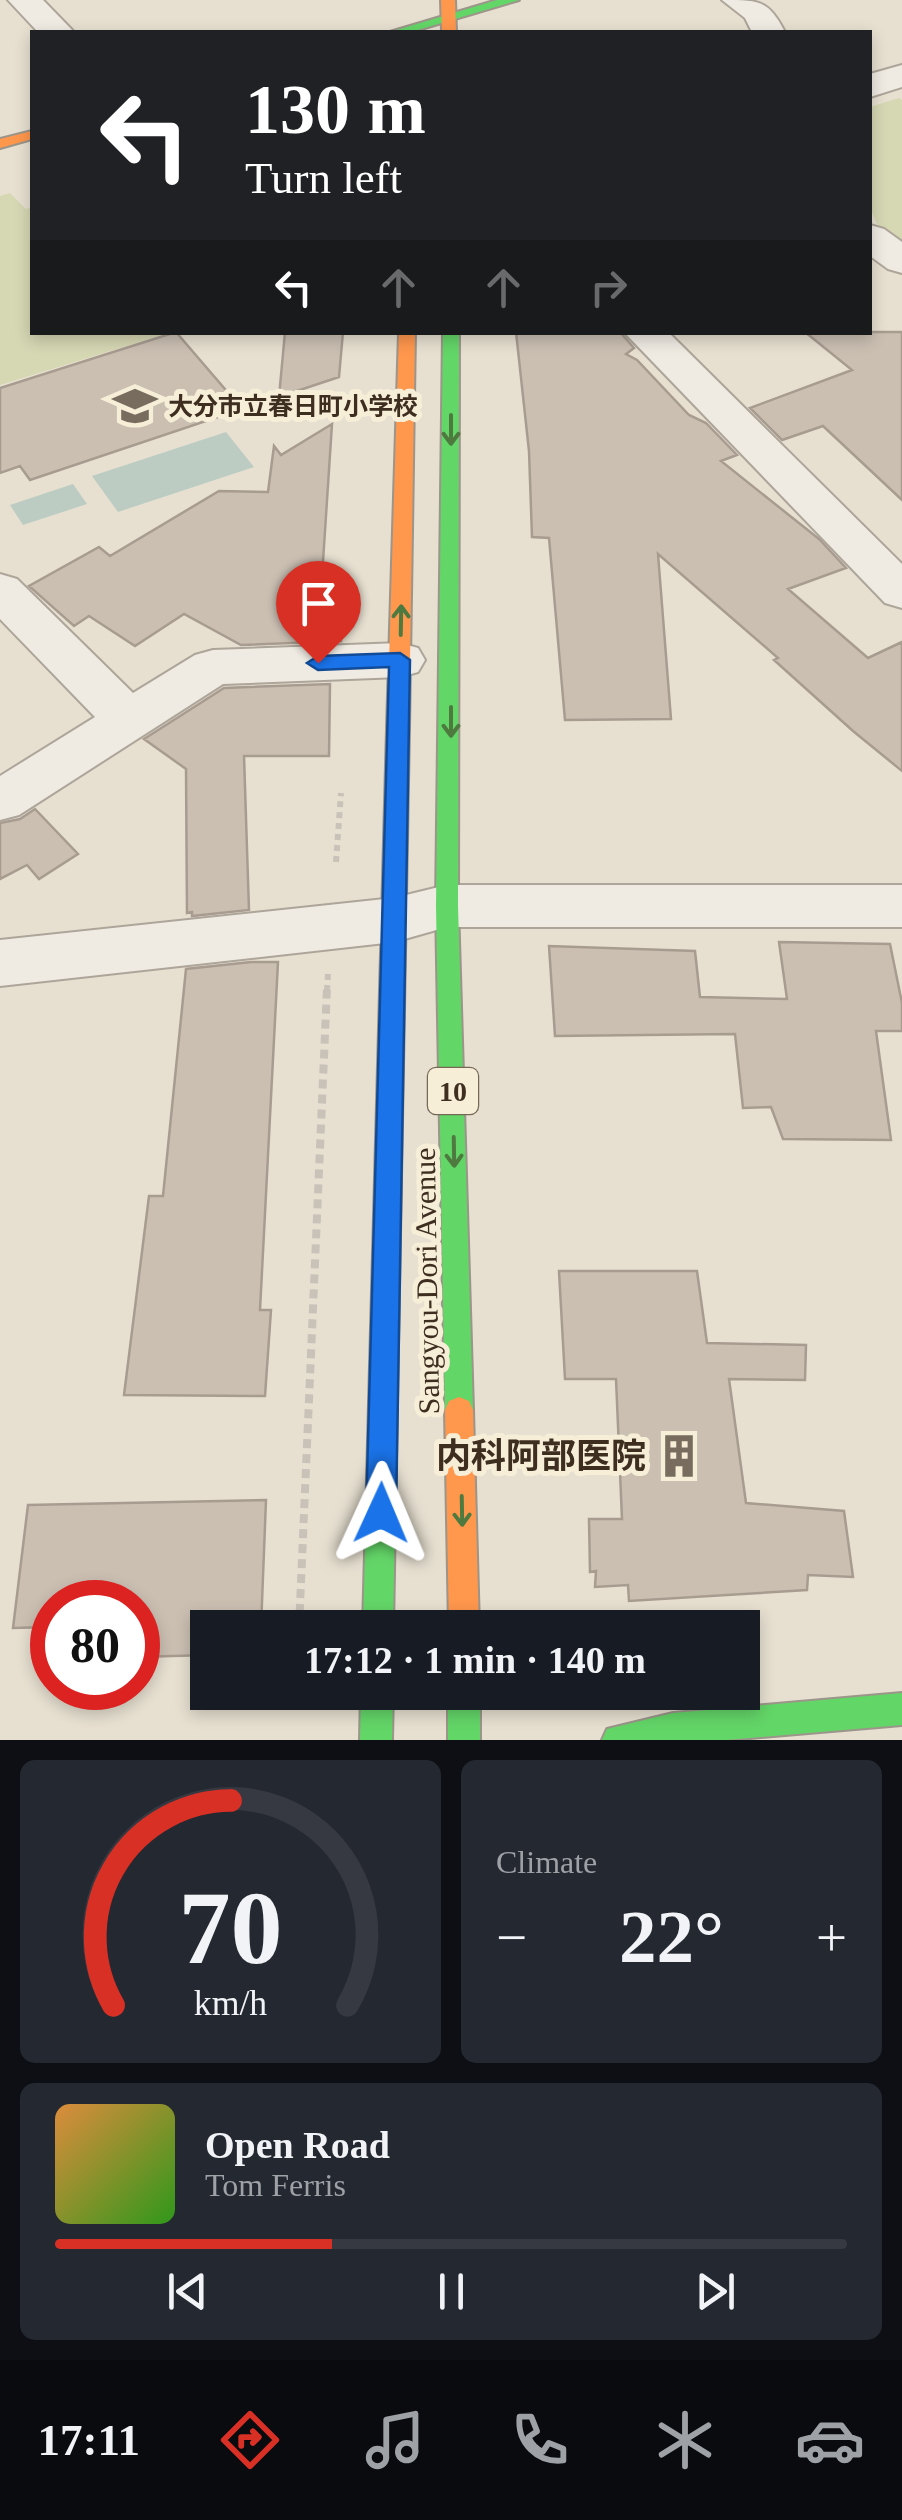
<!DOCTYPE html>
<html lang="en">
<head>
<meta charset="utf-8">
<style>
  :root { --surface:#171b24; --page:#242831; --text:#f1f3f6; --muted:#9ea1a6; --line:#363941; --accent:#d93025 }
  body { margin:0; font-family:"Times New Roman","Noto Sans JP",serif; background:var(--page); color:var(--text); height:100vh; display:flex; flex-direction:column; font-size:38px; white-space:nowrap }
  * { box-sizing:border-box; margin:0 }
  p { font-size:32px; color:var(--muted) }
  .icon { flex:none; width:55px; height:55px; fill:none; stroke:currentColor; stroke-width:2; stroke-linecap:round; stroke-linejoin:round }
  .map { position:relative; height:1740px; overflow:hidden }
  .drawer { display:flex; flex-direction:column; gap:20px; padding:20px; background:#0d0f14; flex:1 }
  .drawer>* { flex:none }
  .top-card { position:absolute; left:30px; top:30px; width:842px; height:305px; border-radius:0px; box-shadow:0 5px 15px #0003; background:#202124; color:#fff; overflow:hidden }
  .speed { position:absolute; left:30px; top:1580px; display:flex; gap:20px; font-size:50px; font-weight:700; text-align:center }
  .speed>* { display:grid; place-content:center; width:130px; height:130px; border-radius:50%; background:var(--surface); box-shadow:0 5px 15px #0003; line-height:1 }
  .speed .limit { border:15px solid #d22; background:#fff; color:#111 }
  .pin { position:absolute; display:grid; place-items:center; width:85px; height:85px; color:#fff; margin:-102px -42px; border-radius:50% 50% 50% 0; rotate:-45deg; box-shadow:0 0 10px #0007 }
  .pin .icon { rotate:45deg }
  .me { position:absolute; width:110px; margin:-55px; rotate:1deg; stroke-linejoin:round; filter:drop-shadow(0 0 8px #0008) }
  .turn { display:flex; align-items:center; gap:35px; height:210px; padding:0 50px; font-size:45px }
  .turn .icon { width:130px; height:130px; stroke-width:2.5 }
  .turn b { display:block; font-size:70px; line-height:85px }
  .lanes { display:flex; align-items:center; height:95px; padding:0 50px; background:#0003; justify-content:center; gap:50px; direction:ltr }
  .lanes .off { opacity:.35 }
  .big { font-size:75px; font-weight:600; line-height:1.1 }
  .drawer .widget { flex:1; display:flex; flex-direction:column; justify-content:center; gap:15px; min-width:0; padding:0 35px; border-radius:15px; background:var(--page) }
  .drawer .dial { align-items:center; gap:0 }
  .dial svg { height:260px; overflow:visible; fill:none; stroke:var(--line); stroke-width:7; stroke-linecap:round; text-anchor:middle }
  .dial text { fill:var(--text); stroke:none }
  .song { display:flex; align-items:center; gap:30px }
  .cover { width:120px; height:120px; border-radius:15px; background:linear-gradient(135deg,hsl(30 70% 55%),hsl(110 70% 35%)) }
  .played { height:10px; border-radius:5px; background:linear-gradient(90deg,var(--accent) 35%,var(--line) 35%) }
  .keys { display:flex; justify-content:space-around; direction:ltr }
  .heat { display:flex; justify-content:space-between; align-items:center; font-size:55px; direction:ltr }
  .drawer .tiles { flex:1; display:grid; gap:20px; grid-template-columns:1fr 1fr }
  .widget:last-child { grid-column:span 2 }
  .trip { position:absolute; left:190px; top:1610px; width:570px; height:100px; border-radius:0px; background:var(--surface); box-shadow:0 5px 15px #0003; font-weight:600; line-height:100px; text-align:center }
  .tabs { display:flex; height:160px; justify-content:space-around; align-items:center; background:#090b0e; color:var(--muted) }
  .tabs .icon { width:70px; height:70px }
  .tabs .selected { color:var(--accent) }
  .tabs b { font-size:45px; color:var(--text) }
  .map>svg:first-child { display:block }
  .green { fill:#d6d7b3 }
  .water { fill:#bcccc2 }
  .building { fill:#cbbfb2; stroke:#a89c90; stroke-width:2.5 }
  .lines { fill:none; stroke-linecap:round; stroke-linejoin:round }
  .street-casing { stroke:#ada599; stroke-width:4 }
  .fast-casing { stroke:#9c958a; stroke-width:4 }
  .slow-casing { stroke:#9c958a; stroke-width:4 }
  .path-far1 { stroke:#c8c2b9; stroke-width:6; stroke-dasharray:6 5; stroke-linecap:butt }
  .path { stroke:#c8c2b9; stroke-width:8; stroke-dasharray:9 6; stroke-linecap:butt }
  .street { fill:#efebe3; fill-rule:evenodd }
  .fast { fill:#63d668; fill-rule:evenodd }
  .slow { fill:#ff974d; fill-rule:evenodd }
  .oneway { stroke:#4e7a40 }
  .route { fill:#1a73e8; stroke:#114b97; stroke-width:2.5 }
  .labels { text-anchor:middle; stroke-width:10; stroke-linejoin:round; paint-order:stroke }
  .far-poi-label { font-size:25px; font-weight:bold; fill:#3d2e20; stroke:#f7eed8; text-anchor:start }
  .shield { fill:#f7eed8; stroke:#756857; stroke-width:2.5 }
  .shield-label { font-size:28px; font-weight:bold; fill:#3d2e20 }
  .street-label { font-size:30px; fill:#3d2e20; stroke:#f7eed8 }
  .near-poi-label { font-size:35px; font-weight:bold; fill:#3d2e20; stroke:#f7eed8; text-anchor:end }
</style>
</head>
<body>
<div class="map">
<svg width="902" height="1740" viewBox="0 0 902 1740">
  <rect width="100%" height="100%" fill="#e7e0d1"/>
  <path class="green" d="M899,98L902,100V243L877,224L870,208V107Z
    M10,193L26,209L32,207V332L169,333L0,385V196Z"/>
  <path class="water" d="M226,432L254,467L118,512L92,476Z
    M73,484L87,504L23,525L10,505Z"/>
  <path class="building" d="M176,332L242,409L30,480L20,466L0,473V388Z
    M285,332H343L339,377L279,397Z
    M516,332H620L634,348L626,354L637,360L689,415L706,423L737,455L721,461L819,539L846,568L788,589L868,658L902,642V771L853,731L774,660L778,658L658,554L671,719L565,720L549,538L532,537L529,451Z
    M805,332H902V500L823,426L782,440L750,408L852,370Z
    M332,424L321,592H341V641L241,645L184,614L135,646L89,616L74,626L29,586L99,547L110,556L219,491L268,492L274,446L281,455Z
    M330,684L329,756H244L249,910L192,916V912L187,913L186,769L144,739L224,688Z
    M35,809L78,854L39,879L27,865L0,879V823L20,819Z
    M779,942L890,944L902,1003V1031H876L891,1140L783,1139L771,1107L743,1108L735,1034L555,1036L549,946L695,951L700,997L787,999Z
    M251,962H278L260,1310H271L265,1396L124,1395L149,1196H163L186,969Z
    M559,1271H697L707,1343L806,1345L805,1380L729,1379L746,1503L844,1511L853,1577L808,1575L807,1590L629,1601L628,1585L595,1587L596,1571L590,1572L589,1519H622L616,1379H565Z
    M266,1500L261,1628H208V1655L138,1657V1602H52V1627L13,1628L28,1505Z"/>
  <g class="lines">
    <g class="street-casing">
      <path id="street" d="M8,0H43L74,32H38Z
        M722,0C760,0 768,0 785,32H752L745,18Z
        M902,65V87L870,97V74Z
        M870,225L884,229L902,242V273L888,269L870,256Z
        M624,332H668L902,564V608L885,603Z
        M0,574L17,579L133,693L195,655L213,650L400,643L418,648L425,660L418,672L400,677L223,684L19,815L0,820V776L95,717L0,619Z
        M447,885H902V927H447L394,942L0,986V940L394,898Z"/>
    </g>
    <g class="fast-casing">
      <path id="fast" d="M497,0H519L411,32H390Z
        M443,332H459L458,906L473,1410L469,1419L459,1423L449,1419L445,1410L436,906Z
        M398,721L409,728L393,1628H363L387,728Z
        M361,1692H393L392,1740H360Z
        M448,1692H480V1740H448Z
        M902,1693V1725L727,1740H602L607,1729L673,1713Z"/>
    </g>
    <g class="slow-casing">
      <path id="slow" d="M441,0H455L456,32H442Z
        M32,131V139L0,148V139Z
        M399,332H415L409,728L398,735L387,728Z
        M459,1397L469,1401L473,1410L479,1628H449L445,1410L449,1401Z"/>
    </g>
    <path class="path-far1" d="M336,862L341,793
      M327,991L328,974"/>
    <path class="path" d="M299,1628L327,988"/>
    <use href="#street" class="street"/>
    <use href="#fast" class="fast"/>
    <use href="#slow" class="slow"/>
  </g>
  <defs><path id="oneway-shaft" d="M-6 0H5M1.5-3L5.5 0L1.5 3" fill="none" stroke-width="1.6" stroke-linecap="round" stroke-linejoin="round" transform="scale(2.5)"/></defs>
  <g class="oneway">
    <use href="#oneway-shaft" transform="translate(451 430) rotate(90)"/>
    <use href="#oneway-shaft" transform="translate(401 620) rotate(-89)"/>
    <use href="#oneway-shaft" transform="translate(451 722) rotate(90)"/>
    <use href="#oneway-shaft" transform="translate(454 1152) rotate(89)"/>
    <use href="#oneway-shaft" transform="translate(462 1511) rotate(89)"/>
  </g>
  <path class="route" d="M400,653L410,660L396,1513L391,1523L381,1527L370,1523L366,1513L389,667L318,670L307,663L318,656Z"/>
  <defs>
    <g id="school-bare" transform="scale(3.45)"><path d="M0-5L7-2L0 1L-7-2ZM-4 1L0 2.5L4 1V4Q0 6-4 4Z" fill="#786c5e" stroke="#f7eed8" stroke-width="2.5" paint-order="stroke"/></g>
    <g id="building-bare" transform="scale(3.45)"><path d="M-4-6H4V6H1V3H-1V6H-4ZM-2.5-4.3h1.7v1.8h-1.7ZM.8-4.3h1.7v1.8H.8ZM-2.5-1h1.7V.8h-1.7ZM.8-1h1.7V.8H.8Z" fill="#786c5e" stroke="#f7eed8" stroke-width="2.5" paint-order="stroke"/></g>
  </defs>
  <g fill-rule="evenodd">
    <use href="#school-bare" x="135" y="406"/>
    <use href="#building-bare" x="679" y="1456"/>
  </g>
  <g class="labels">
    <g class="far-poi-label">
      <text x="168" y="415">大分市立春日町小学校</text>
    </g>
    <rect class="shield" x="428" y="1068" width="50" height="46" rx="8"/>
    <g class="shield-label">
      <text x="453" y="1101">10</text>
    </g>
    <g class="street-label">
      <text transform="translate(427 1281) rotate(-91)" y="10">Sangyou-Dori Avenue</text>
    </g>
    <g class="near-poi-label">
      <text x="646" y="1468">内科阿部医院</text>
    </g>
  </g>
</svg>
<div class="speed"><div class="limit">80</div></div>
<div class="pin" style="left:318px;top:663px;background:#d93025"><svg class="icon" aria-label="arrive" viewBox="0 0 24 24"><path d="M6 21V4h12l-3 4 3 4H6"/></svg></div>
<svg class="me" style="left:381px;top:1513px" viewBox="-20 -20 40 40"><path d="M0-17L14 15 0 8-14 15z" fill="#1a73e8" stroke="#fff" stroke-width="4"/></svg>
<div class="trip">17:12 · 1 min · 140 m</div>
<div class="top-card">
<div class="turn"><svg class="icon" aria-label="left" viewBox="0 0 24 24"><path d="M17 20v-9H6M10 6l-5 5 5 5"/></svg><div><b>130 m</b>Turn left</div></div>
<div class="lanes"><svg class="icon" aria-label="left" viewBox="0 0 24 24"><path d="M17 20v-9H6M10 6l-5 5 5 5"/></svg><svg class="icon off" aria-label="ahead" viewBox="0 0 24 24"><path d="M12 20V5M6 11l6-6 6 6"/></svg><svg class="icon off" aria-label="ahead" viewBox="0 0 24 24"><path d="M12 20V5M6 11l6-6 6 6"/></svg><svg class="icon off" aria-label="right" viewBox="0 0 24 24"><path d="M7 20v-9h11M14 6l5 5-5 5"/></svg></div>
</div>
</div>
<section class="drawer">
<div class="tiles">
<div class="widget dial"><svg viewBox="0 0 100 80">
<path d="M14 69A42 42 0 1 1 86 69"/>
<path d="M14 69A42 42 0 0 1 50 6" stroke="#d93025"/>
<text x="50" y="56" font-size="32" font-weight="700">70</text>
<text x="50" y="72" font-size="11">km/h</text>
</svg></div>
<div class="widget"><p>Climate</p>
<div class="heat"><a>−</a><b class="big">22°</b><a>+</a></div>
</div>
<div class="widget">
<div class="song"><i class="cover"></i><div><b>Open Road</b><p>Tom Ferris</p></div></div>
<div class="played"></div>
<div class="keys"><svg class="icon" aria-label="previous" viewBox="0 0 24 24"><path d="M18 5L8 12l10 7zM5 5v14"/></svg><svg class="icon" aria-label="pause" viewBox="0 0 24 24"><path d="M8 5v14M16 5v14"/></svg><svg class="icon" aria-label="next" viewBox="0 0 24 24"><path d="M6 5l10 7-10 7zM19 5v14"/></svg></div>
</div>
</div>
</section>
<nav class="tabs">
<b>17:11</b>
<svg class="icon selected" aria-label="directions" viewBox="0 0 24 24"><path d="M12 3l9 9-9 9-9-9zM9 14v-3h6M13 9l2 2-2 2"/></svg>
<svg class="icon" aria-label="music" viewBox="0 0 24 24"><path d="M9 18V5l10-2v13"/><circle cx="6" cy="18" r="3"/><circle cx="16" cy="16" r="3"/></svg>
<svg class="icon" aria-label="phone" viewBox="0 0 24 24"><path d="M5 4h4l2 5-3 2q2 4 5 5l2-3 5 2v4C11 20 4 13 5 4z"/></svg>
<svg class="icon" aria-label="climate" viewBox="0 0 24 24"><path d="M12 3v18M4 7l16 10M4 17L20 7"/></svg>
<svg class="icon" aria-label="car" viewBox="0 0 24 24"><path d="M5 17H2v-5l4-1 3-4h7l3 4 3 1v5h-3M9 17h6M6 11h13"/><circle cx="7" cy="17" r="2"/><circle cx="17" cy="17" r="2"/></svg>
</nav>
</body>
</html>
